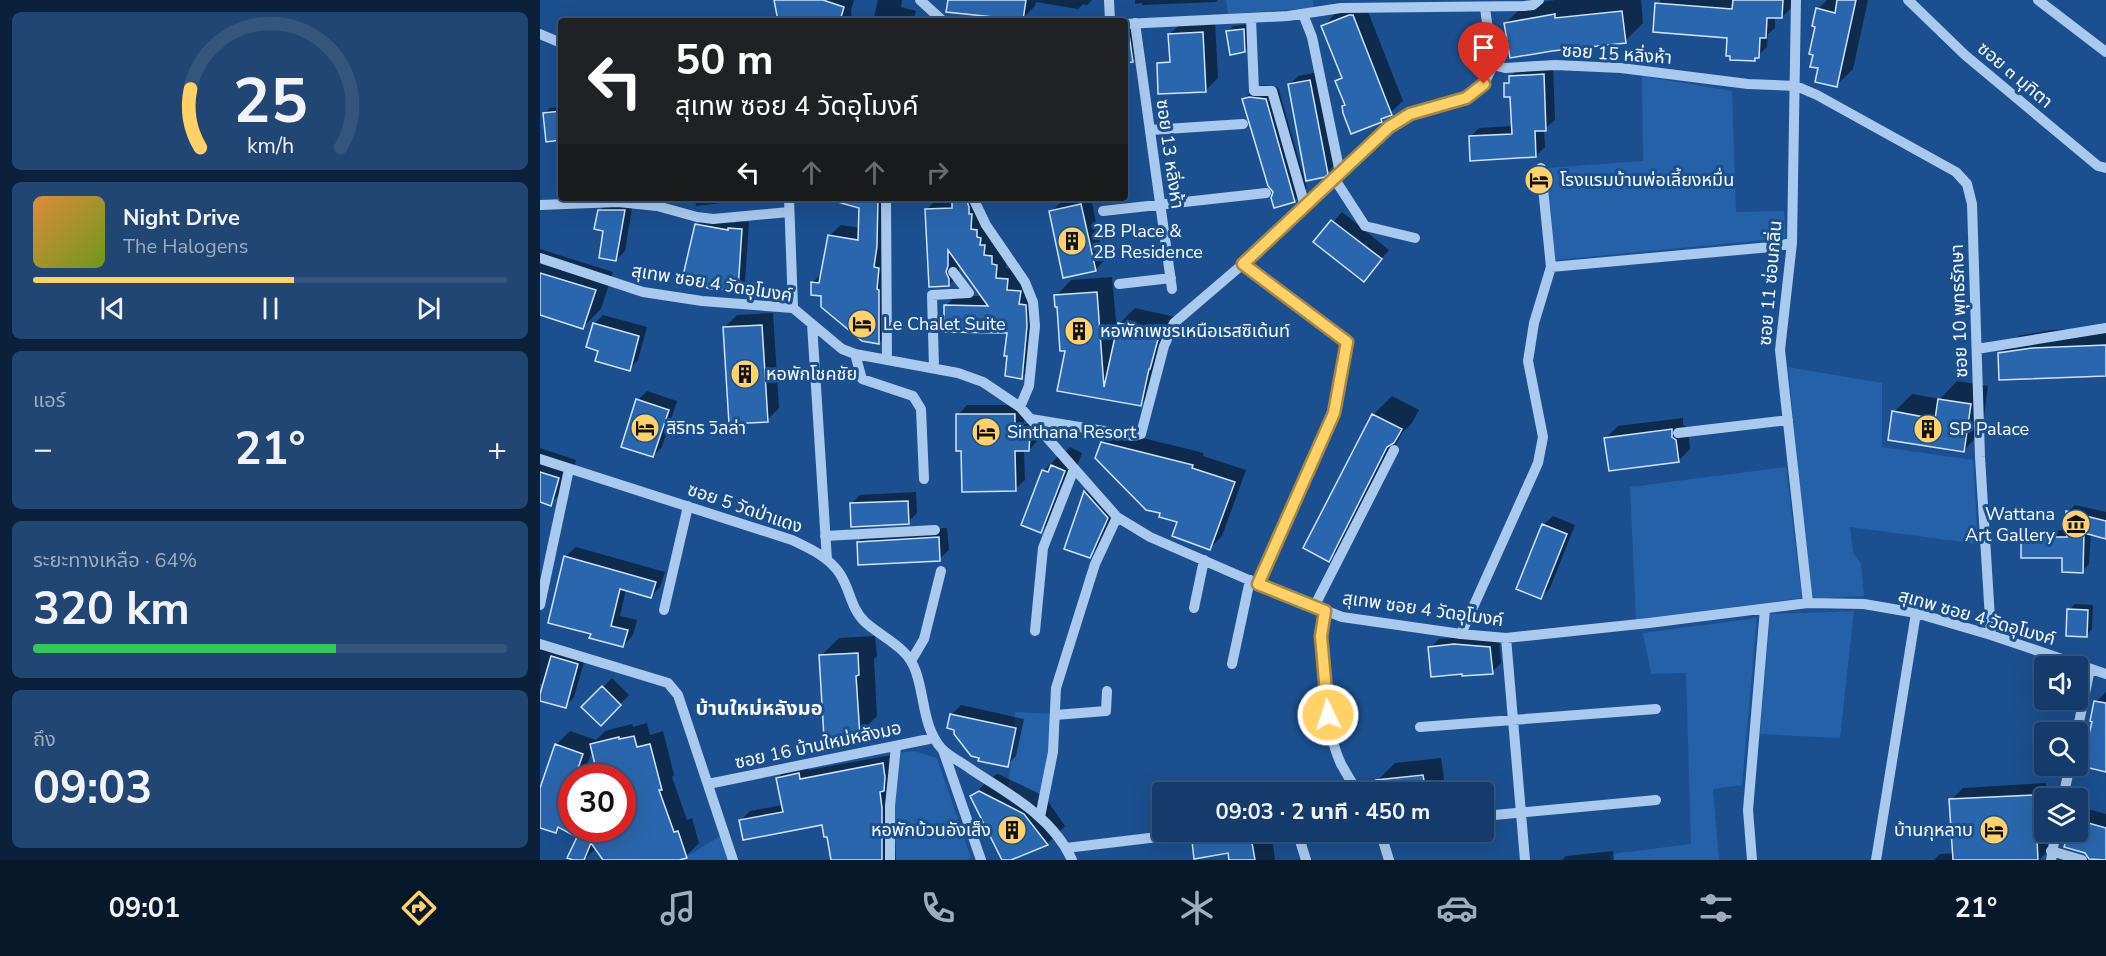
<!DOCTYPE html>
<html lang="th">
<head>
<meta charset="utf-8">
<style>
  :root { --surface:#143b6b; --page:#214673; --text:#f1f3f6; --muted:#9dadc1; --line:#33557e; --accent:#ffd166 }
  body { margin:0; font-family:"Nunito Sans","Noto Sans Thai",sans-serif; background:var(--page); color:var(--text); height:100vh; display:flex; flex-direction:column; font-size:22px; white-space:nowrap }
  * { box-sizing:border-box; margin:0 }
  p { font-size:20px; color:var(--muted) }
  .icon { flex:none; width:33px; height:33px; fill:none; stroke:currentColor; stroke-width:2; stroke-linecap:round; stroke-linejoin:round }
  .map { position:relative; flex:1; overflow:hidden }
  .details { display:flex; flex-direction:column; gap:12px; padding:12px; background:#0b203b; width:540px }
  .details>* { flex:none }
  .top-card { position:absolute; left:18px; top:18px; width:570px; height:183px; border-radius:6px; box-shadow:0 6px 24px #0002,0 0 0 2px var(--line); background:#202124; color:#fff; overflow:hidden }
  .tools { position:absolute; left:1494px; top:656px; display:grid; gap:12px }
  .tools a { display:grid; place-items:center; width:54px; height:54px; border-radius:6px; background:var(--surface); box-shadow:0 6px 24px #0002,0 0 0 2px var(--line); font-size:30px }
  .speed { position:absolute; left:18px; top:764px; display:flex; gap:12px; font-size:30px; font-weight:700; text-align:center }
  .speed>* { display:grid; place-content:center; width:78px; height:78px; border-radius:50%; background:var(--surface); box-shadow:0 6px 24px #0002,0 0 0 2px var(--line); line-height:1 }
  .speed .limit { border:9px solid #d22; background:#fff; color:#111 }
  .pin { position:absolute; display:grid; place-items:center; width:51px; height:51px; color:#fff; margin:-62px -26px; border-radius:50% 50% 50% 0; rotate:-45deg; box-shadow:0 0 6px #0007 }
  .pin .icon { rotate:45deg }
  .me { position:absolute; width:66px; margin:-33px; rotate:356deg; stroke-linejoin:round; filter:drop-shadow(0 0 4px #0008) }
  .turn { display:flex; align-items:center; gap:21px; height:126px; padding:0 18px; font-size:27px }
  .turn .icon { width:78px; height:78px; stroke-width:2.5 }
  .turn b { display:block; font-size:42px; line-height:51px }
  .lanes { display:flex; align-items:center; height:57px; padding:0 18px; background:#0003; justify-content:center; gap:30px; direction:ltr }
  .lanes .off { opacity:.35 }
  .big { font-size:45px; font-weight:700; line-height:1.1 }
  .details .tile { flex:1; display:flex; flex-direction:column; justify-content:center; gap:9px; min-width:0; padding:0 21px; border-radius:9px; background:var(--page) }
  .details .dial { align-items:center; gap:0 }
  .dial svg { height:156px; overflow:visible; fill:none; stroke:var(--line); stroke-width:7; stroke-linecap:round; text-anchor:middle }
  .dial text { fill:var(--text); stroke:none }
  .song { display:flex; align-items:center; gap:18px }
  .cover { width:72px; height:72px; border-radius:9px; background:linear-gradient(135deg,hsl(30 70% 55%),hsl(80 70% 35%)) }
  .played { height:6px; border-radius:3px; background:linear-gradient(90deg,var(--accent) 55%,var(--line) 55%) }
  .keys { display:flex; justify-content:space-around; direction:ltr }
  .heat { display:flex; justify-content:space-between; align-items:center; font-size:33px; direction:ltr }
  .charge { height:9px; border-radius:4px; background:linear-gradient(90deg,#34c759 64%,var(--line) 0) }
  .trip { position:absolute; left:612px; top:782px; width:342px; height:60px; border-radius:6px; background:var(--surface); box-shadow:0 6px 24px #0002,0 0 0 2px var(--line); font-weight:700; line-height:60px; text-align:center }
  .tabs { display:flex; height:96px; justify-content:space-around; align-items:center; background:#08182b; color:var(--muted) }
  .tabs .icon { width:42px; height:42px }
  .tabs .on { color:var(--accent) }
  .tabs b { font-size:27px; color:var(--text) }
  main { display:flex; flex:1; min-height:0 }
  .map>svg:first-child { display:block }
  .green { fill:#2461a8 }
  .shadow { fill:#0007; fill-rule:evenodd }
  .building { fill:#2a66ad; stroke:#cfe3fa; stroke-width:1.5 }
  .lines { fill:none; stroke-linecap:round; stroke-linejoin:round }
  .minor { stroke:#a9c9ee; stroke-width:10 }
  .route-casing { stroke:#a68842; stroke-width:15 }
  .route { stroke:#ffd166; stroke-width:10 }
  .labels { text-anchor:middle; stroke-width:6; stroke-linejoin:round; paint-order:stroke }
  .street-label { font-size:18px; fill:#fff; stroke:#1b4f8f }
  .poi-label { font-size:18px; fill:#fff; stroke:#1b4f8f; text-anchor:start }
  .neighbourhood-label { font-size:20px; font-weight:bold; fill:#fff; stroke:#1b4f8f }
</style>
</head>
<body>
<main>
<section class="details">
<div class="tile dial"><svg viewBox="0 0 100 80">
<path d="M14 69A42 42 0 1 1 86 69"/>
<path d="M14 69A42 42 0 0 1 9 39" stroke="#ffd166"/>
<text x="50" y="56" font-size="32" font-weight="700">25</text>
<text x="50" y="72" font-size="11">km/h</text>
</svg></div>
<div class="tile">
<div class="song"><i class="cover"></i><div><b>Night Drive</b><p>The Halogens</p></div></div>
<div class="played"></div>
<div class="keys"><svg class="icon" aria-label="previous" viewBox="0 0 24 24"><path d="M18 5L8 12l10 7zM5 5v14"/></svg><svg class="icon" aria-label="pause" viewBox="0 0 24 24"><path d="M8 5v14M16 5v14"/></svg><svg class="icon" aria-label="next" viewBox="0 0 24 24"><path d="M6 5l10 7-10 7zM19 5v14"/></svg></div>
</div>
<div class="tile"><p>แอร์</p>
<div class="heat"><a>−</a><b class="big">21°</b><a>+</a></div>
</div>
<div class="tile"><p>ระยะทางเหลือ · 64%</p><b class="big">320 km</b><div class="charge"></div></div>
<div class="tile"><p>ถึง</p><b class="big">09:03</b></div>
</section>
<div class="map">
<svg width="1566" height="860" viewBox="0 0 1566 860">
  <rect width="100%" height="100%" fill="#1b4f8f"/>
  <path class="green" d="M686,0H773L774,8L688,14Z
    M1102,76L1192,91L1196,212L1244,211L1246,238L1015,260L1007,168L1103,161Z
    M1248,367L1342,383V447L1433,460L1438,544L1310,527L1313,552L1321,564L1324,596L1271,599Z
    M1246,467L1262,598L1096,620L1090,487Z
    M1314,611L1300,738L1220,734L1230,614Z
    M1217,618L1202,785L1173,789L1179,860H1071L1072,854L1151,844L1146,673L1111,674L1103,633Z
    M475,712L511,714L508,752L498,806L468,791Z
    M374,751L397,758L431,858L427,860H348L346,796L349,754Z
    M182,835L191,860H141Z"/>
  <path class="shadow" d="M235,0H314L311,10L312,21H240Z
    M338,0H362L361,7L376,11L373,21H333Z
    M409,0H552L547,5L543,4L538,9L496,2L495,6L483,18Z
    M595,0H678L676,2L602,5V3L595,4Z
    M1015,0H1101L1103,23L1085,41L966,23L984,5Z
    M1121,0H1251V8L1242,17H1235V28L1228,34L1227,47L1214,59L1189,36L1117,4Z
    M1287,0H1328L1313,69L1297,85L1279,67L1278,9Z
    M825,4L863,101L841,121L806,104L797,81L803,76L783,27L795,14Z
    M675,21L678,78L666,90L631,66L630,34L642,22Z
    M709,24L710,45L704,51L688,32L693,26Z
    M598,26L601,52L592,61H585V27Z
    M1013,66L1015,120L1004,129L1005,147L996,156L930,137L939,128L973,126L972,95L966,83L979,67Z
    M778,72L796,163L784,176L749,85L758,76Z
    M723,85L738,87L767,188L755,200L735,206V191L704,99L716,87Z
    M21,107V138L4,114L10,108Z
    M155,198H210L207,200L156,206Z
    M287,198H348L350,332L339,343L283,294L272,283L282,273L289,236L301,225L320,228V207Z
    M439,198L454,235L453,245L462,246L467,255L466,268L478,269L477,280L490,281L492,367L482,377L469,331L405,306L416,296H442L416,259L415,260L419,268V275L409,285L387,209L397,199Z
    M541,198H551L564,261L555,270L511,212L520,203Z
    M68,202H93L85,251L76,260L59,211Z
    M802,212L849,250L823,280L776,242Z
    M164,218L195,223L197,221L209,222L205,281L197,289L157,225Z
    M0,249L73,272L61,309L43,327L0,314Z
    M572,277L577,333L579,324L595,308L635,317L616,389L600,405L519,390L527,349L516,296L531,280Z
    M233,313L239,408L227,420L185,327L197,315Z
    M63,315L107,327L98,360L89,369L60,350L54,324Z
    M1566,328V375L1460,354L1478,336L1511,330Z
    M1417,381L1448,386L1442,432L1423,451L1354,412L1372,394L1400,399Z
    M107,391L137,401L122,447L113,456L98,400Z
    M852,396L879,410L872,423L862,433L807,542L788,560L765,547L834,414Z
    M427,405H484V424H498V440L489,450H484L485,480L475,489L423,449L418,415Z
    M1143,418V425L1148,428L1150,449L1138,461L1066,438L1078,426Z
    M574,431L664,453L663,456L706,470L682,536L670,548L639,521L562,443Z
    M530,447L542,453L519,513L501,531L504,471L522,452L524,453Z
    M0,448L36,460L28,486L10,504L0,500Z
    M554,483L576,509L558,547L549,556L525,548L545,492Z
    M376,492L377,513L368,522L311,504L320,495Z
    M1535,505L1566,512V537L1551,533L1549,564L1542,571L1524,556L1483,538L1490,531L1528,530V512Z
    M1013,516L1035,525L1010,588L1001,597L1003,525Z
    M407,528L409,550L399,559L318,542L327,533Z
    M36,547L125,572L120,587L110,597L86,589L80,616L97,620L93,635L83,646L53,633L25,557Z
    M1535,604L1553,605L1552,629L1546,635L1529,610Z
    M335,636L337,656L334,659L337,716L319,734L281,656L299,638Z
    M924,637L959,638L961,663L952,672L890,648L899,639Z
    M0,642L46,655L34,697L25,706L4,685L0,684Z
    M72,678L89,695L61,724L44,707Z
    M1566,692V771L1554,721L1556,702Z
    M421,705L484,719L476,756L467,765L440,757L412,714Z
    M107,723L110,735L123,731L134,775L132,777L147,820L152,818L159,843L146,856L134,860H64L56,848L44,860H37L39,836L20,827L15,831L0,826V793L16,745L30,731L56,740L65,731L92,724L93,727ZM53,748L60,777H82V828H32V777H43Z
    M352,755L356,860H293L284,824L201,820L210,811L243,805L238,778L247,769L268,765L269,770Z
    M901,758L905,786L900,792H839L837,781L855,763Z
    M458,774L500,794L507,800L525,826L507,844L467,860H464L432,797L450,778Z
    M1506,783L1504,831H1509L1510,849L1499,860H1394L1400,854L1414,853L1411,800L1423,788Z
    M1545,808L1566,814V860H1545L1549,856L1531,831H1538V816Z
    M663,831H731L735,860H690L689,852L653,841Z
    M1073,851L1074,860H1022L1026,856Z"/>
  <path class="building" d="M234,0H283L304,7L300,21L285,18L284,21H238Z
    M408,0H486L483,20L406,12Z
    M1193,0H1243L1242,18H1227L1226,38H1220L1219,58H1215V61L1190,60V56H1186L1187,38L1113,32L1115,3L1192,9Z
    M1297,0H1316L1297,87L1275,82L1278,68L1270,67L1273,55L1269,54L1275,27L1272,26L1276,8L1295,13Z
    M1082,11L1086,43L1012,51L970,58L964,23L1015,14V18Z
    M809,15H813L852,115L841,119L842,122L811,134L803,113L802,106L805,105L795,81L802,78L781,26Z
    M704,29L705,52L690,55L686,31Z
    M663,32L666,92L618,94L617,63L630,62L628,34Z
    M585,34H589L593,62L585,63Z
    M1004,74L1006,131H995L996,157L930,161L929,136L972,134L970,97H964V83H969V76Z
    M770,80L788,174L785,177L766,181L748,84Z
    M709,97L726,99L755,202L734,208L731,198L733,192L728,186L702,99Z
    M21,111V140L6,142L3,113Z
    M294,198H338L337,246L334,267L339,268L337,289L339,290V344L322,341L281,307V296L271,295V282L279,283L288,235L318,240L319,208L294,201Z
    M412,198H426L429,207V214H432L431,229L437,230V237L441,238L440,245H445L444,255L452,256V264L457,265L456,278L468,279L467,290L481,291L479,304L486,305L487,326L482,379L465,376L467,356H464L467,333L404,332V305L448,306L408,250V266L406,272L409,279V286L389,287L385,209L412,208Z
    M541,204L556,271L523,278L509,211Z
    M58,210H85L76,261L59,258L63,231L54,229Z
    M791,220L842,259L824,282L773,242Z
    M155,224L188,230V228L202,229L198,290L171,289L142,280Z
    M0,273L56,290L43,329L0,315Z
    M557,292L564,387L578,323L620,332L610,369H609L601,406L517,391L525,351H520L517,307H515L514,295Z
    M53,323L99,336L90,371L55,361L58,351L46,347Z
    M222,325L228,422L189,424L183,327Z
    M1566,345V376L1459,380L1458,353L1492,348Z
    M96,399L129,410L113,457L81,447Z
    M1398,399L1431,404L1424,452L1348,440L1352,411L1395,419Z
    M416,414H475V433H490L489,451H475L476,491L422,492L421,451H416Z
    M832,414L862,429L854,443L847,447L789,562L763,548Z
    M1132,429V437L1136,440L1139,462L1069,471L1064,438Z
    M561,442L653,465L652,468L695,482L670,550L632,536L637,522L619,517L620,513L606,510L555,458Z
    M511,465L525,471L501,533L481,525L502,470L508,472Z
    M0,472L19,478L11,506L0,502Z
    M544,491L568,518L550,558L524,549Z
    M368,501L369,524L311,527L310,503Z
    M1526,511L1566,521V539L1544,533L1543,573L1522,572V558H1481V537H1527Z
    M1002,524L1027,534L1001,599L976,589Z
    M399,537L400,561L318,565L317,542Z
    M24,556L116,582L111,598L80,589L71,626L88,630L83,647L49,638L51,634L8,623Z
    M1527,609L1548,610L1547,637L1526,636Z
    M914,644L950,647L953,674L922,676V674L891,677L888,647Z
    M318,653L319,675L316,676L320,736L284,738L279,655Z
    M11,656L38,664L26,708L0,701V694Z
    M62,686L81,705L61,726L41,707Z
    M1554,701L1566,703V772L1541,766L1552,722L1550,721Z
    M410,714L476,728L468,767L438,761L439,758L431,756L414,734V730L407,728Z
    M94,736L97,747L110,744L122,790H119L134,832L138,831L147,858L139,860H63L51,843L44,860H33L27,858L37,837L18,827L16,833L0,828V788L15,744L43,754L35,777H32V828H82V777H58L50,744L79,737V739Z
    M343,763L345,777L344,791L340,792L342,808V860H291L287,837H284L282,825L203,840L199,820L243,812L236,778L259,773L260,779Z
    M883,775L886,792H837L836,780Z
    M439,791L484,814L508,845L471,860H462L430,796Z
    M1495,795L1498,860H1413L1409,799Z
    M1538,820L1566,828V860L1549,859L1545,853L1524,847L1529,831H1538Z
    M704,831H710L715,860H689L688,853L654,859L652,841Z"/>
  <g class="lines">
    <path class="minor" d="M380,0L403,21
      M569,0L570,21
      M1256,0L1252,243L1240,350L1268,603
      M1368,0L1425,55L1558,166L1566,168
      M1498,0L1566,52
      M945,8L953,65L965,68L1015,65L1081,68L1208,84L1256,86L1277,95L1416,172L1427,184L1432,204L1440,457L1451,635
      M763,14L772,37L800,173
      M711,18L714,91H732L765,206
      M595,23L632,289
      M585,24L748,16L801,8L984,6L993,5L999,0
      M0,34L21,43
      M610,130L703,124
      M794,178L825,226L875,238
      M249,198L253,308
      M346,198L347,360
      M433,198L446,225L485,282L493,302L495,326L489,386L480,407
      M0,205L78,202L117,206L157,217L173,219L249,212
      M563,211L726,193
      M0,258L103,292L162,301L253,308L302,349L315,354L418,373L443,382L480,407L577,517L610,537L718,584L802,617L921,634L966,638L1109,623L1268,603L1324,604L1376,613L1451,635L1566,674
      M703,264L807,342L794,413L718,584
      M1011,267L1231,247L1252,243
      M579,284L631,278
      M272,324L287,560
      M1437,349L1566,328
      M315,354L322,379L373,396L381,409L384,479
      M394,368L392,295L429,293L413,272
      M491,419L594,436L601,434L624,346L634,323L703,264L849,127L870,114L926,98L944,84L953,65
      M1138,433L1248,420
      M0,459L252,540C269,548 289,557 300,574C310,589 311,609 325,622C344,639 368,647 376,672C385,698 383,728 402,749C410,757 423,763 432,770C469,794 513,817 532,860
      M285,536L395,530
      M0,605L29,469
      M774,607L854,450
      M654,608L664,560
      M124,610L148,506
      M785,611C779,650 784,728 801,764C806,773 812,783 818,792
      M495,631L503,548L534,469
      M921,634L998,463L1003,437L988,361L994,323L1011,267L1001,168
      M966,638L985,860
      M0,644L128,683L138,695L193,860
      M371,661L384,639L401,571
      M692,664L710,580
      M515,715L566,711L567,691
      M880,727L1116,709
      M1537,732L1550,669
      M403,750L441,860
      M168,784L394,738
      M1523,798L1530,765
      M944,816L1116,800
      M500,817L513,752L516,688L555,564L577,517
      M757,831L766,860
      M840,831L849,860
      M526,848L668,831
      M1511,851L1542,860
      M350,860V806L356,746
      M1212,860L1208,810L1225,609
      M1336,860L1376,613
      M1511,860L1516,831"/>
  </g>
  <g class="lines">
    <g class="route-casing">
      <path id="route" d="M788,715L781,636L785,611L718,584L794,413L807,342L703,264L849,127L870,114L926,98L944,84"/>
    </g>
    <use href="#route" class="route"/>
  </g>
  <defs>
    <g id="hotel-disc" transform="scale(1.5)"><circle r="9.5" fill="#ffd166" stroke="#1b4f8f"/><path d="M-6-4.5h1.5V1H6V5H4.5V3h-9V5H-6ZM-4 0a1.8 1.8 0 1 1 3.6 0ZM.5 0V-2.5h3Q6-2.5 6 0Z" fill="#111"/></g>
    <g id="building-disc" transform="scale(1.5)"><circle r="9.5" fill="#ffd166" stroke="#1b4f8f"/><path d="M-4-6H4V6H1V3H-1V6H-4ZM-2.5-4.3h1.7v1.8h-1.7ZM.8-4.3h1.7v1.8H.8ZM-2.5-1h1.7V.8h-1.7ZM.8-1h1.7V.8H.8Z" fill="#111"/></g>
    <g id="museum-disc" transform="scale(1.5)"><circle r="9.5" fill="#ffd166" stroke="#1b4f8f"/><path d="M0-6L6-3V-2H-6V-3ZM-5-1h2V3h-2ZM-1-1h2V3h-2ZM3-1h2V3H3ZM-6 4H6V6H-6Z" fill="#111"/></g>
  </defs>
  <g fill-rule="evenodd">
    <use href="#hotel-disc" x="999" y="180"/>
    <use href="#building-disc" x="532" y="241"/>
    <use href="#hotel-disc" x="322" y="324"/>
    <use href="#building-disc" x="539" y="331"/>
    <use href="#building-disc" x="205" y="374"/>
    <use href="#hotel-disc" x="105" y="428"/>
    <use href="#building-disc" x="1388" y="429"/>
    <use href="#hotel-disc" x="446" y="432"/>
    <use href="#museum-disc" x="1536" y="524"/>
    <use href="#building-disc" x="472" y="830"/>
    <use href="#hotel-disc" x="1454" y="830"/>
  </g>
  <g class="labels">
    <g class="street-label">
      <text transform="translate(1077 54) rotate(4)" y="6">ซอย 15 หลิ่งห้า</text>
      <text transform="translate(1475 75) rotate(40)" y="6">ซอย ๓ มุทิตา</text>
      <text transform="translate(630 154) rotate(82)" y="6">ซอย 13 หลิ่งห้า</text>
      <text transform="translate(172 283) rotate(9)" y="6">สุเทพ ซอย 4 วัดอุโมงค์</text>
      <text transform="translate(1230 283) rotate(-85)" y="6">ซอย 11 ซ่อนกลิ่น</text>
      <text transform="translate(1419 311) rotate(-92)" y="6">ซอย 10 พุทธรักษา</text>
      <text transform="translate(205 508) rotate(19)" y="6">ซอย 5 วัดป่าแดง</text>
      <text transform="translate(883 609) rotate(8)" y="6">สุเทพ ซอย 4 วัดอุโมงค์</text>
      <text transform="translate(1437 617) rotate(16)" y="6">สุเทพ ซอย 4 วัดอุโมงค์</text>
      <text transform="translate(278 745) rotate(-12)" y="6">ซอย 16 บ้านใหม่หลังมอ</text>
    </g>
    <g class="poi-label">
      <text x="1020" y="186">โรงแรมบ้านพ่อเลี้ยงหมื่น</text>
      <text x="553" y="237">2B Place &amp;<tspan x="553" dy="21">2B Residence</tspan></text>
      <text x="343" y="330">Le Chalet Suite</text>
      <text x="560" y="337">หอพักเพชรเหนือเรสซิเด้นท์</text>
      <text x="226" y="380">หอพักโชคชัย</text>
      <text x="126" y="434">สิริทร วิลล่า</text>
      <text x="1409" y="435">SP Palace</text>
      <text x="467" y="438">Sinthana Resort</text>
      <text x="1515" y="520" text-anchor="end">Wattana<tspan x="1515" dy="21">Art Gallery</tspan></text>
      <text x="451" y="836" text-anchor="end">หอพักบ้วนอังเส็ง</text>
      <text x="1433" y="836" text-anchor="end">บ้านกุหลาบ</text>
    </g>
    <g class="neighbourhood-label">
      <text x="219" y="715">บ้านใหม่หลังมอ</text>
    </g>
  </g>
</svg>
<div class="tools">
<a><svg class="icon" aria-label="sound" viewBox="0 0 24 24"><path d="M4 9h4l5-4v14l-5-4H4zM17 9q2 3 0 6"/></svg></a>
<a><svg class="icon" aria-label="search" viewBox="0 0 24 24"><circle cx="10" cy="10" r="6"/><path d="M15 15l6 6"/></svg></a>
<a><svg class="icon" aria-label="layers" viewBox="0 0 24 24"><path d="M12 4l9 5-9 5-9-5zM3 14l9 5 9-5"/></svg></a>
</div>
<div class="speed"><div class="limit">30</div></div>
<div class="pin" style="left:944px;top:84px;background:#d93025"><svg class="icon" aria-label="arrive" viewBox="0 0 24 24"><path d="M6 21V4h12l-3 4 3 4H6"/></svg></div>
<svg class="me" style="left:788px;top:715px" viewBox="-20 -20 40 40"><circle r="17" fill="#ffd166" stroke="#fff" stroke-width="3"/><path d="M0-11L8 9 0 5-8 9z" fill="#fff"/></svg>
<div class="trip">09:03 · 2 นาที · 450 m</div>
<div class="top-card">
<div class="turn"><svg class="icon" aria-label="left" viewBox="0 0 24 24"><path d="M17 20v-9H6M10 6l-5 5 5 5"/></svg><div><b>50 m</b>สุเทพ ซอย 4 วัดอุโมงค์</div></div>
<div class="lanes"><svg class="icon" aria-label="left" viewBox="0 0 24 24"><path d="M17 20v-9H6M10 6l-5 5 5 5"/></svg><svg class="icon off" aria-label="ahead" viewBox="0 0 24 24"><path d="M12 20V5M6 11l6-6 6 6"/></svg><svg class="icon off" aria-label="ahead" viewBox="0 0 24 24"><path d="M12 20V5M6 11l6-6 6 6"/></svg><svg class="icon off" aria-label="right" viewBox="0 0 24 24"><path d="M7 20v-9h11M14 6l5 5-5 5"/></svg></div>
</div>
</div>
</main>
<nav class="tabs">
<b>09:01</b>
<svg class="icon on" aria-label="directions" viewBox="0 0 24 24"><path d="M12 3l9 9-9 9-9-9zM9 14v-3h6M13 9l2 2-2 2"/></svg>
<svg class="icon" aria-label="music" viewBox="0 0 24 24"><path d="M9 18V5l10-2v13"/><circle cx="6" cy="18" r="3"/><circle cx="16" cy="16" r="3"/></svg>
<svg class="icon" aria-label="phone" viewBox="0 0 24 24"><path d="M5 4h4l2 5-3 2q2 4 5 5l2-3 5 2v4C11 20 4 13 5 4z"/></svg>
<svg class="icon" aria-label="climate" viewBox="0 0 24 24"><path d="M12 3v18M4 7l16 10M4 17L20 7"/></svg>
<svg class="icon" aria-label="car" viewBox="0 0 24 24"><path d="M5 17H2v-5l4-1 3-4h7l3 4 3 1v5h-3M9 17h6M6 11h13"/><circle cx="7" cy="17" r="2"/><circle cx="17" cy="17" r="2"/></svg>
<svg class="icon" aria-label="filters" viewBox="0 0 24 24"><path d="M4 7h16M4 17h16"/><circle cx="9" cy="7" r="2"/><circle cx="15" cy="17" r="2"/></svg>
<b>21°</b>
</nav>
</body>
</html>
